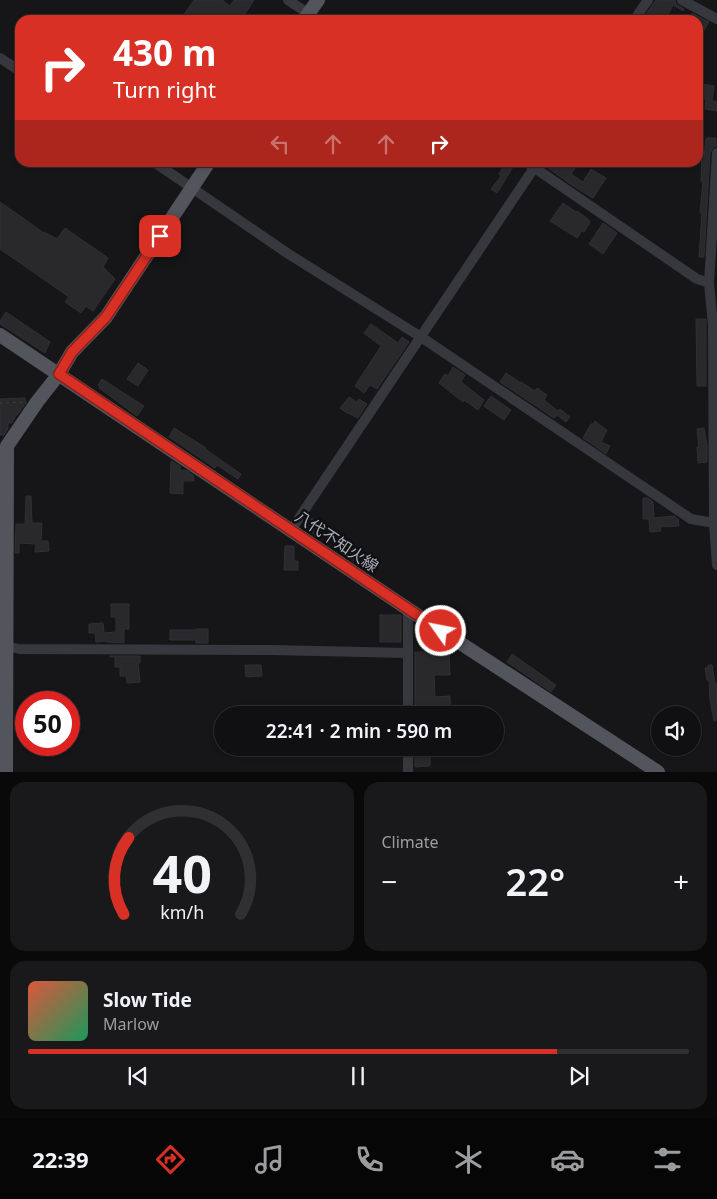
<!DOCTYPE html>
<html lang="en">
<head>
<meta charset="utf-8">
<style>
  :root { --surface:#101012; --page:#19191b; --text:#f1f3f6; --muted:#9c9d9f; --line:#303032; --accent:#d93025 }
  body { margin:0; font-family:"Noto Sans","Noto Sans JP",sans-serif; background:var(--page); color:var(--text); height:100vh; display:flex; flex-direction:column; font-size:19px; white-space:nowrap }
  * { box-sizing:border-box; margin:0 }
  p { font-size:16px; color:var(--muted) }
  .icon { flex:none; width:28px; height:28px; fill:none; stroke:currentColor; stroke-width:2; stroke-linecap:round; stroke-linejoin:round }
  .map { position:relative; height:772px; overflow:hidden }
  .sheet { display:flex; flex-direction:column; gap:10px; padding:10px; background:#09090a; flex:1 }
  .sheet>* { flex:none }
  .banner { position:absolute; left:15px; top:15px; width:688px; height:152px; border-radius:15px; box-shadow:0 1px 4px #0004,0 0 0 1px var(--line); background:#d93025; color:#fff; overflow:hidden }
  .tools { position:absolute; left:651px; top:706px; display:grid; gap:10px }
  .tools a { display:grid; place-items:center; width:50px; height:50px; border-radius:50%; background:var(--surface); box-shadow:0 1px 4px #0004,0 0 0 1px var(--line); font-size:25px }
  .speed { position:absolute; left:15px; top:691px; display:flex; gap:10px; font-size:25px; font-weight:700; text-align:center }
  .speed>* { display:grid; place-content:center; width:65px; height:65px; border-radius:50%; background:var(--surface); box-shadow:0 1px 4px #0004,0 0 0 1px var(--line); line-height:1 }
  .speed .limit { border:8px solid #d22; background:#fff; color:#111 }
  .pin { position:absolute; display:grid; place-items:center; width:42px; height:42px; color:#fff; margin:-21px; border-radius:10px; box-shadow:0 2px 8px #0006 }
  .me { position:absolute; width:55px; margin:-28px; rotate:303deg; stroke-linejoin:round; filter:drop-shadow(0 0 4px #0008) }
  .turn { display:flex; align-items:center; gap:18px; height:105px; padding:0 15px; font-size:22px }
  .turn .icon { width:65px; height:65px; stroke-width:2.5 }
  .turn b { display:block; font-size:35px; line-height:42px }
  .lanes { display:flex; align-items:center; height:48px; padding:0 15px; background:#0003; justify-content:center; gap:25px; direction:ltr }
  .lanes .off { opacity:.35 }
  .big { font-size:38px; font-weight:600; line-height:1.1 }
  .sheet .card { flex:1; display:flex; flex-direction:column; justify-content:center; gap:8px; min-width:0; padding:0 18px; border-radius:15px; background:var(--page) }
  .sheet .dial { align-items:center; gap:0 }
  .dial svg { height:130px; overflow:visible; fill:none; stroke:var(--line); stroke-width:7; stroke-linecap:round; text-anchor:middle }
  .dial text { fill:var(--text); stroke:none }
  .song { display:flex; align-items:center; gap:15px }
  .cover { width:60px; height:60px; border-radius:8px; background:linear-gradient(135deg,hsl(10 70% 55%),hsl(150 70% 35%)) }
  .played { height:5px; border-radius:2px; background:linear-gradient(90deg,var(--accent) 80%,var(--line) 80%) }
  .keys { display:flex; justify-content:space-around; direction:ltr }
  .heat { display:flex; justify-content:space-between; align-items:center; font-size:28px; direction:ltr }
  .sheet .tiles { flex:1; display:grid; gap:10px; grid-template-columns:1fr 1fr }
  .card:last-child { grid-column:span 2 }
  .trip { position:absolute; left:214px; top:706px; width:290px; height:50px; border-radius:25px; background:var(--surface); box-shadow:0 1px 4px #0004,0 0 0 1px var(--line); font-weight:600; line-height:50px; text-align:center }
  .menu { display:flex; height:80px; justify-content:space-around; align-items:center; background:#060607; color:var(--muted) }
  .menu .icon { width:35px; height:35px }
  .menu .selected { color:var(--accent) }
  .menu b { font-size:22px; color:var(--text) }
  .map>svg:first-child { display:block }
  .building { fill:#29292c; stroke:#303034 }
  .lines { fill:none; stroke-linecap:round; stroke-linejoin:round }
  .path { stroke:#3d3f44; stroke-width:1; stroke-dasharray:2.5 4; stroke-linecap:butt }
  .minor { stroke:#37383d; stroke-width:10 }
  .major { stroke:#53555c; stroke-width:14 }
  .route-casing { stroke:#8d1f18; stroke-width:12 }
  .route { stroke:#d93025; stroke-width:9 }
  .labels { text-anchor:middle; stroke-width:5; stroke-linejoin:round; paint-order:stroke }
  .street-label { font-size:16px; fill:#a8adb8; stroke:#111113 }
</style>
</head>
<body>
<div class="map">
<svg width="717" height="772" viewBox="0 0 717 772">
  <rect width="100%" height="100%" fill="#161618"/>
  <path class="building" d="M194,0H222L230,6L234,0H254L241,20H180Z
    M656,0H675L676,4L684,9L683,11L673,5L668,15L675,20H648L644,17Z
    M692,13L709,22L698,40V20H688Z
    M702,84L714,86L712,101L717,102V111L705,109L706,99L700,98Z
    M706,138H716V146L712,149L710,153L704,257H699L702,213H700L703,181H701L702,157H704Z
    M506,162H516L497,193L491,189L501,176L499,174Z
    M550,162H554L557,165L559,162H579L571,174L583,182L591,169L606,178L593,198L573,186L547,167Z
    M0,202L44,233V232L57,239L65,228L108,258L103,267L115,279L93,311L86,306L81,313L65,302L69,297L0,249Z
    M563,203L576,212L577,211L589,220L590,222L584,232L582,231L577,238L550,221Z
    M603,223L617,233L603,254L589,244Z
    M6,312L50,342L45,353L0,324V321Z
    M696,319H706V386H697Z
    M371,324L398,343L402,337L409,342L377,389L370,385L364,393L355,386L381,346L364,333Z
    M138,363L148,370L138,386L127,379Z
    M453,367L465,375L461,382L484,400L478,410L464,400L463,402L439,383L445,374L448,376Z
    M506,373L521,383V382L535,391L537,388L547,395L544,400L558,411L560,409L570,417L566,422L557,415L554,418L500,382Z
    M102,379L144,406L137,416L99,388L100,386L98,385Z
    M491,396L511,410L504,420L484,406Z
    M349,397L357,402L359,399L367,404L358,418L348,413H347L340,408Z
    M25,398L26,403L17,415H16L12,423H8V429L4,435H0V399Z
    M595,421L601,426L607,430L601,442L610,446L606,454L583,438L591,424H593Z
    M174,428L206,448L205,449L241,474L238,479L217,465L215,468L169,437Z
    M704,428L707,445V462L698,463L697,447H699L697,429Z
    M171,461L180,466V470L188,471L193,475L194,481H183V494L170,493Z
    M26,496H31L32,523H42L41,541H48L49,551L35,552L36,544L19,543V553H15L16,524H25Z
    M643,498H648L653,502L654,518L674,516L678,519L679,526L660,527L661,531L650,532L649,519H643Z
    M310,517L325,527L318,537L304,527Z
    M339,544L353,554L354,551L376,567L371,573L336,548Z
    M285,546H294V561H298V570H284Z
    M111,604H129V629H124V643L107,642V641L96,642L95,633H89V624L103,623L104,633L116,632V617H111Z
    M380,615H401V642H380Z
    M415,624L439,639L435,645L415,632Z
    M196,629H208V643H196V640H170V630H196Z
    M415,652H449L450,675H434L435,697L450,696L451,715H415Z
    M512,654L556,685L551,692L507,662Z
    M110,656H140V663H138L140,682L127,683L126,676H120V667H115V657H110Z
    M245,665H261L262,676L246,677Z
    M708,665H712L715,683H717V720L714,721L710,700L709,680H707L705,668H708Z
    M415,748H446V754L430,753V766L415,767Z"/>
  <g class="lines">
    <path class="path" d="M0,403L24,402"/>
    <path class="minor" d="M288,0L318,20
      M682,0L717,19
      M634,20L648,0
      M0,58L20,71
      M717,153L709,283L713,325L714,523L717,565
      M154,162L287,253L421,337L691,519L714,523
      M526,162L697,279L709,283
      M291,530L538,162
      M1,648L6,646L19,649L272,650L408,653
      M408,715V609
      M408,772V748"/>
    <path class="major" d="M304,20L318,0
      M0,335L408,609L658,772
      M6,772L7,446L37,402L59,374L72,352L106,317L209,162"/>
  </g>
  <g class="lines">
    <g class="route-casing">
      <path id="route" d="M160,236L106,317L72,352L59,374L441,631"/>
    </g>
    <use href="#route" class="route"/>
  </g>
  <g class="labels">
    <g class="street-label">
      <text transform="translate(337 541) rotate(34)" y="6">八代不知火線</text>
    </g>
  </g>
</svg>
<div class="tools">
<a><svg class="icon" aria-label="sound" viewBox="0 0 24 24"><path d="M4 9h4l5-4v14l-5-4H4zM17 9q2 3 0 6"/></svg></a>
</div>
<div class="speed"><div class="limit">50</div></div>
<div class="pin" style="left:160px;top:236px;background:#d93025"><svg class="icon" aria-label="arrive" viewBox="0 0 24 24"><path d="M6 21V4h12l-3 4 3 4H6"/></svg></div>
<svg class="me" style="left:441px;top:631px" viewBox="-20 -20 40 40"><circle r="17" fill="#d93025" stroke="#fff" stroke-width="3"/><path d="M0-11L8 9 0 5-8 9z" fill="#fff"/></svg>
<div class="trip">22:41 · 2 min · 590 m</div>
<div class="banner">
<div class="turn"><svg class="icon" aria-label="right" viewBox="0 0 24 24"><path d="M7 20v-9h11M14 6l5 5-5 5"/></svg><div><b>430 m</b>Turn right</div></div>
<div class="lanes"><svg class="icon off" aria-label="left" viewBox="0 0 24 24"><path d="M17 20v-9H6M10 6l-5 5 5 5"/></svg><svg class="icon off" aria-label="ahead" viewBox="0 0 24 24"><path d="M12 20V5M6 11l6-6 6 6"/></svg><svg class="icon off" aria-label="ahead" viewBox="0 0 24 24"><path d="M12 20V5M6 11l6-6 6 6"/></svg><svg class="icon" aria-label="right" viewBox="0 0 24 24"><path d="M7 20v-9h11M14 6l5 5-5 5"/></svg></div>
</div>
</div>
<section class="sheet">
<div class="tiles">
<div class="card dial"><svg viewBox="0 0 100 80">
<path d="M14 69A42 42 0 1 1 86 69"/>
<path d="M14 69A42 42 0 0 1 17 22" stroke="#d93025"/>
<text x="50" y="56" font-size="32" font-weight="700">40</text>
<text x="50" y="72" font-size="11">km/h</text>
</svg></div>
<div class="card"><p>Climate</p>
<div class="heat"><a>−</a><b class="big">22°</b><a>+</a></div>
</div>
<div class="card">
<div class="song"><i class="cover"></i><div><b>Slow Tide</b><p>Marlow</p></div></div>
<div class="played"></div>
<div class="keys"><svg class="icon" aria-label="previous" viewBox="0 0 24 24"><path d="M18 5L8 12l10 7zM5 5v14"/></svg><svg class="icon" aria-label="pause" viewBox="0 0 24 24"><path d="M8 5v14M16 5v14"/></svg><svg class="icon" aria-label="next" viewBox="0 0 24 24"><path d="M6 5l10 7-10 7zM19 5v14"/></svg></div>
</div>
</div>
</section>
<nav class="menu">
<b>22:39</b>
<svg class="icon selected" aria-label="directions" viewBox="0 0 24 24"><path d="M12 3l9 9-9 9-9-9zM9 14v-3h6M13 9l2 2-2 2"/></svg>
<svg class="icon" aria-label="music" viewBox="0 0 24 24"><path d="M9 18V5l10-2v13"/><circle cx="6" cy="18" r="3"/><circle cx="16" cy="16" r="3"/></svg>
<svg class="icon" aria-label="phone" viewBox="0 0 24 24"><path d="M5 4h4l2 5-3 2q2 4 5 5l2-3 5 2v4C11 20 4 13 5 4z"/></svg>
<svg class="icon" aria-label="climate" viewBox="0 0 24 24"><path d="M12 3v18M4 7l16 10M4 17L20 7"/></svg>
<svg class="icon" aria-label="car" viewBox="0 0 24 24"><path d="M5 17H2v-5l4-1 3-4h7l3 4 3 1v5h-3M9 17h6M6 11h13"/><circle cx="7" cy="17" r="2"/><circle cx="17" cy="17" r="2"/></svg>
<svg class="icon" aria-label="filters" viewBox="0 0 24 24"><path d="M4 7h16M4 17h16"/><circle cx="9" cy="7" r="2"/><circle cx="15" cy="17" r="2"/></svg>
</nav>
</body>
</html>
